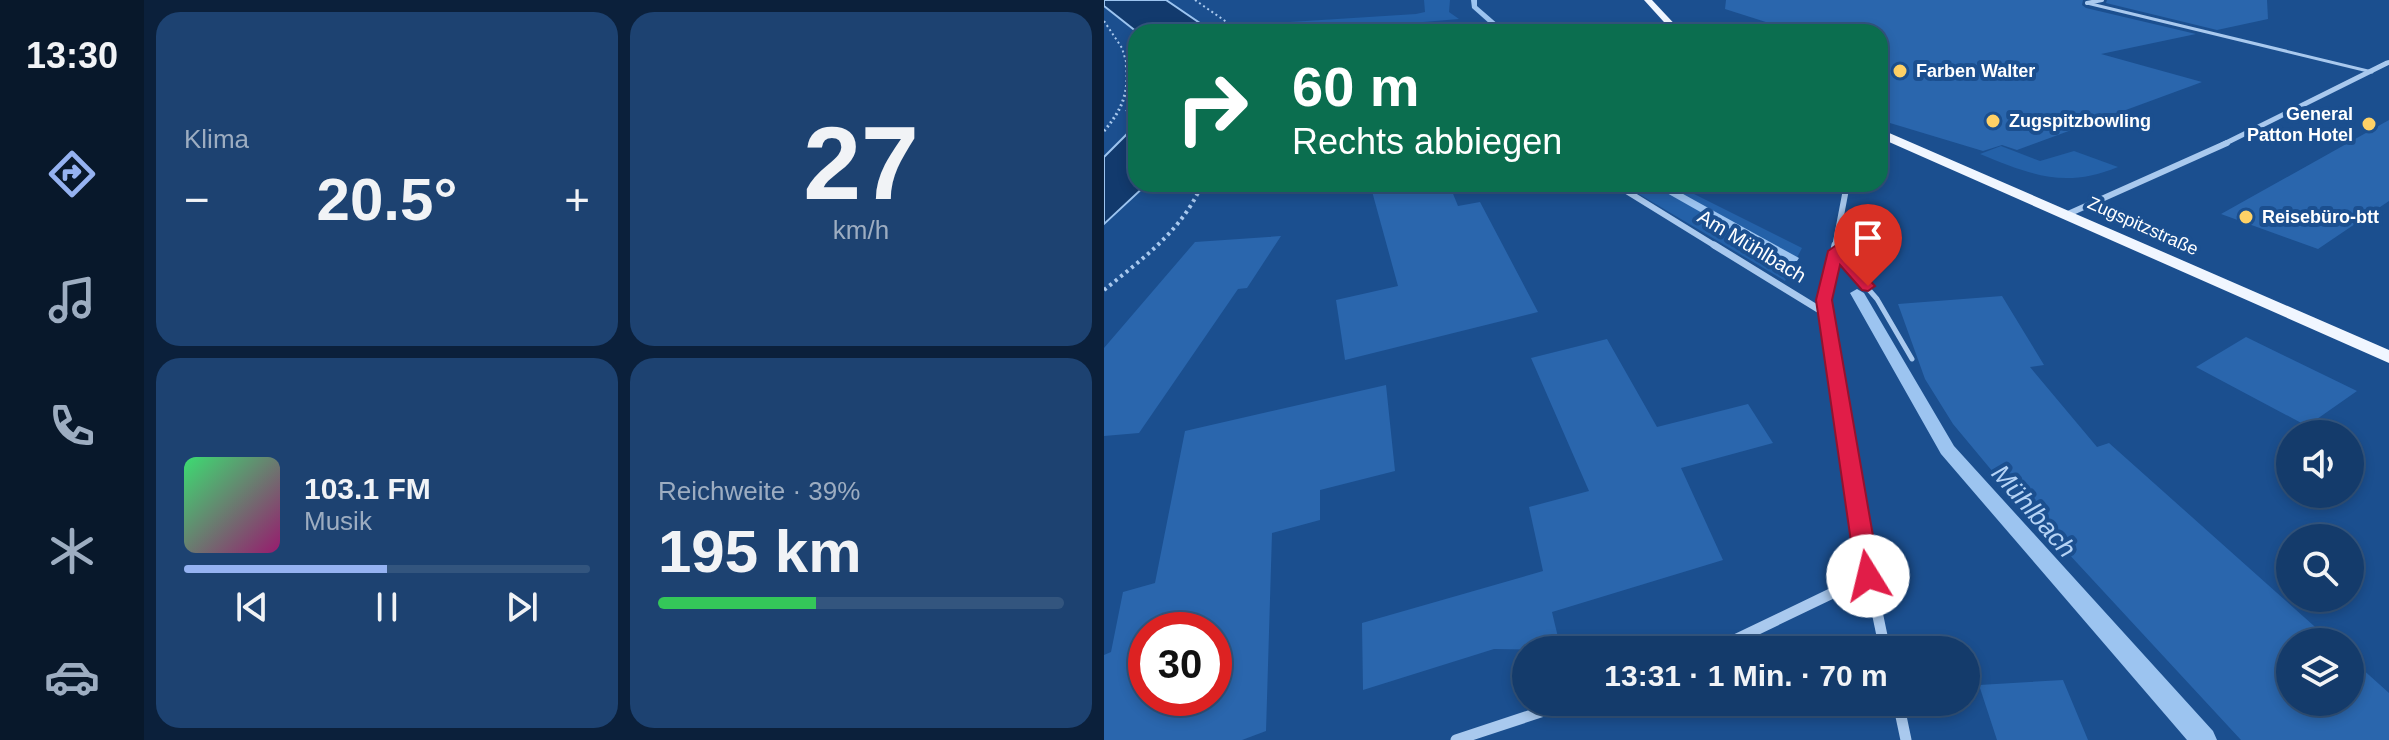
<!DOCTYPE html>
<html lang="de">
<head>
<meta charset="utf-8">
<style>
  :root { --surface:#143b6b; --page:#1d4271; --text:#f1f3f6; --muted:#9dadc1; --line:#33557e; --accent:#95b2f1 }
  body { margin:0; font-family:Helvetica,sans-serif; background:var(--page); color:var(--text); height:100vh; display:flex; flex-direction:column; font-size:30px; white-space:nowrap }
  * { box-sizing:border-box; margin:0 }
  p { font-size:26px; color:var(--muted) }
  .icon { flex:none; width:44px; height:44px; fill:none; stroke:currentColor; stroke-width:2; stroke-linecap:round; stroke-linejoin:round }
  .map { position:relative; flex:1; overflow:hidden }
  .panel { display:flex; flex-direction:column; gap:12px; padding:12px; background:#0b203b; width:960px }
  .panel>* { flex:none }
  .guide { position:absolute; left:24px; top:24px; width:760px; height:168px; border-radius:24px; box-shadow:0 4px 12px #0003,0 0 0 2px var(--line); background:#0b6e4f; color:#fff; overflow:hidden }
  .fabs { position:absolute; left:1172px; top:420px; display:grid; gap:16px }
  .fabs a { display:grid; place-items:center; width:88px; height:88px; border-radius:50%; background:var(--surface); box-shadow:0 4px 12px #0003,0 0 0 2px var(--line); font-size:40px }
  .speed { position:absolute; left:24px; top:612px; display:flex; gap:16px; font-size:40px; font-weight:700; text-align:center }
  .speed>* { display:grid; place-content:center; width:104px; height:104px; border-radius:50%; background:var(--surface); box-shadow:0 4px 12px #0003,0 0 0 2px var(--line); line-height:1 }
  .speed .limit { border:12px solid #d22; background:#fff; color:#111 }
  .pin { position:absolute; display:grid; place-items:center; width:68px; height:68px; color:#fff; margin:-82px -34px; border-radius:50% 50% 50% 0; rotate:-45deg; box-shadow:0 0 8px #0007 }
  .pin .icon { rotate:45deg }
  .me { position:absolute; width:88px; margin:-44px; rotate:351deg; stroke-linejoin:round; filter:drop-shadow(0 0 6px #0008) }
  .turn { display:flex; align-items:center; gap:28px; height:168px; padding:0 32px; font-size:36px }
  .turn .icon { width:104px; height:104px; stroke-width:2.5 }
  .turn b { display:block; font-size:56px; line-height:68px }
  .big { font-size:60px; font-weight:800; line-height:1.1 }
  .panel .widget { flex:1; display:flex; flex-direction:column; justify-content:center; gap:12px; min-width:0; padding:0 28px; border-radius:24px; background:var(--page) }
  .panel .dial { align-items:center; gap:0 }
  .dial b { font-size:104px; line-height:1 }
  .song { display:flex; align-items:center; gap:24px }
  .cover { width:96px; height:96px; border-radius:12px; background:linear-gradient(135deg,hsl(140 70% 55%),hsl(320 70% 35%)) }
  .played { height:8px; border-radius:4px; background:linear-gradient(90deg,var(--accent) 50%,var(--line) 50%) }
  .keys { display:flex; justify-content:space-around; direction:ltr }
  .heat { display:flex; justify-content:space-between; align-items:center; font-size:44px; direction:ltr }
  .charge { height:12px; border-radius:6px; background:linear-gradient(90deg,#34c759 39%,var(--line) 0) }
  .panel .tiles { flex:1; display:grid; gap:12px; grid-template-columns:repeat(2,1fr) }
  .trip { position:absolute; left:408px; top:636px; width:468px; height:80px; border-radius:40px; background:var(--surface); box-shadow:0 4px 12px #0003,0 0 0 2px var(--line); font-weight:800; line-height:80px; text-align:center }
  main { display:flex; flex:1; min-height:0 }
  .dock { display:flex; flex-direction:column; width:144px; justify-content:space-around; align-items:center; background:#08182b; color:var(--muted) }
  .dock .icon { width:56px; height:56px }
  .dock .on { color:var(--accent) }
  .dock b { font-size:36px; color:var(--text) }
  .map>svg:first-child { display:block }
  .green { fill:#2461a8 }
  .water { fill:#123a6d; stroke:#9cc4f0; stroke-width:2 }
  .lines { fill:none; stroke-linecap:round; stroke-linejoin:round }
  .stream { fill:#9cc4f0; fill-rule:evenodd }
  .building { fill:#2a66ad; fill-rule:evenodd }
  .path-far2 { stroke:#a9c9ee; stroke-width:2; stroke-dasharray:2 3; stroke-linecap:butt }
  .path-far1 { stroke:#a9c9ee; stroke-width:3; stroke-dasharray:2 3; stroke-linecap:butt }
  .path { stroke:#a9c9ee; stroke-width:4; stroke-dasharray:3 4; stroke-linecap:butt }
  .service-far1 { stroke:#a9c9ee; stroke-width:3 }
  .service { stroke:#a9c9ee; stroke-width:5 }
  .minor-far5 { stroke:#a9c9ee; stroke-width:4 }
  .minor-far4 { stroke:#a9c9ee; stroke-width:5 }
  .minor-far3 { stroke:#a9c9ee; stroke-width:6 }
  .minor-far2 { stroke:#a9c9ee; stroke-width:7 }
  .minor-far1 { stroke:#a9c9ee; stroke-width:9 }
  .minor { stroke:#a9c9ee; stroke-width:11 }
  .primary { fill:#f0f6ff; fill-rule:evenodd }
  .route { fill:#e11d48; stroke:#92132f; stroke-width:2 }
  .poi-dot { fill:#ffd166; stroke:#1b4f8f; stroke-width:3 }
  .labels { text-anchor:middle; stroke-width:8; stroke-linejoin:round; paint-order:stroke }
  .far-poi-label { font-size:18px; font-weight:bold; fill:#fff; stroke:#1b4f8f; text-anchor:start }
  .far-street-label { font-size:18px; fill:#fff; stroke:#1b4f8f }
  .street-label { font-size:20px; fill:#fff; stroke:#1b4f8f }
  .near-water-label { font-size:26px; font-style:italic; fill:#b5d3f5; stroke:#1b4f8f }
</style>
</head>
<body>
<main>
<nav class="dock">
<b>13:30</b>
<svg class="icon on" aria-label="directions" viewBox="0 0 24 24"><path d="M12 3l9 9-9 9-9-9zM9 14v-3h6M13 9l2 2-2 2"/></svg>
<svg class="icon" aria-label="music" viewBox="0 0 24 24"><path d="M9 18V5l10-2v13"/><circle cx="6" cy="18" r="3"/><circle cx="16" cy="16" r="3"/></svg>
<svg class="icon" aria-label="phone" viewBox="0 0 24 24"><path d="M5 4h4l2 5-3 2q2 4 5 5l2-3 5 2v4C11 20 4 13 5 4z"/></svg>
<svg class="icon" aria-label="climate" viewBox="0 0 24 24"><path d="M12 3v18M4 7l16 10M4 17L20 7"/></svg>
<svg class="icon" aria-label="car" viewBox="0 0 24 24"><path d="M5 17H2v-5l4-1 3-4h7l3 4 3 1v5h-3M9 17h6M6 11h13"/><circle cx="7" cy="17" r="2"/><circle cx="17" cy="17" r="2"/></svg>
</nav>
<section class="panel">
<div class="tiles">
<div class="widget"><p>Klima</p>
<div class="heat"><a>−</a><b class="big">20.5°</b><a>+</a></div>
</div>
<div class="widget dial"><b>27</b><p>km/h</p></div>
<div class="widget">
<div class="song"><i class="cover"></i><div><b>103.1 FM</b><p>Musik</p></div></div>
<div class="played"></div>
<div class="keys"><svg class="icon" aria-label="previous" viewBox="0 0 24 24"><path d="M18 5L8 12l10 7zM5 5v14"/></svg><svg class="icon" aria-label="pause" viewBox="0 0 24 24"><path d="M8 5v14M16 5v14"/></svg><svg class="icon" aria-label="next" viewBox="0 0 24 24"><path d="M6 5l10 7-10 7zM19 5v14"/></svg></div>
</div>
<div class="widget"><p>Reichweite · 39%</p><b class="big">195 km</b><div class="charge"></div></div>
</div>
</section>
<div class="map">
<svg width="1285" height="740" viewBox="0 0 1285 740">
  <rect width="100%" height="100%" fill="#1b4f8f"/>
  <path class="green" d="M320,0H346L345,12L355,19L201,32H158L154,24L312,14L321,12Z
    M897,146L936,161L970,151L1014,167C960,189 928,175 876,154Z
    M518,184H570L698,248L681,281Z"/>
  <path class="water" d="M0,0H62L109,32H33L0,6Z
    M32,125V184H43L0,224V157Z"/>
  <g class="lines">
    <path class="stream" d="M367,0H373V6L403,32H395L368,8Z
      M32,107V113L21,111L23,109Z
      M547,184H561L695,258L693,261H683Z
      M753,289L760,293L850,446L1109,731L1113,740H1083L837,454L746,293Z"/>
  </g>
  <path class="building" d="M622,0H979L978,5L982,8L1092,34L997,54L1098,82L913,150L898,145L879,151L776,120V32H693L621,9Z
    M1003,0H1163L1164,19L1113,30L1002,3Z
    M1285,120V201L1214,249L1117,214Z
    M266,184H345L354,206L376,202L434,312L241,360L232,300L294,286Z
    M177,236L143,288L134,289L35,433L0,436V348L91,242Z
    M898,296L940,365L926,367L993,447L1005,443L1228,642H1186V702H1246V658L1285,693V740H1137L889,472L849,424L821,379L794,304Z
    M1142,337L1253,391L1203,426L1092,367Z
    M503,339L553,427L644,404L669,443L577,468L619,560L448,612L457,650L390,649L259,690L258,623L439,571L425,507L485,491L427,358Z
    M282,385L291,471L216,490V520L168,533L162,731L138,740H0V655L7,652L19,592L51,583L81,431ZM42,630H110V698H42Z
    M959,680L984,740H893L875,685Z"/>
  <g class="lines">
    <path class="path-far2" d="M91,0L137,32
      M0,21L18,48L23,65"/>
    <path class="path-far1" d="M0,131C18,110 26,91 22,63"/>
    <path class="path" d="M0,290C38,259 78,231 98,184"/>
    <path class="service-far1" d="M983,3L1268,72"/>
    <path class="service" d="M731,251L773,299L808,359"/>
    <path class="minor-far5" d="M983,3L998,0
      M1279,65L1285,62"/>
    <path class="minor-far4" d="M1118,145L1283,63"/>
    <path class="minor-far3" d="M511,184L613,247
      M964,214L1123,143
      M731,247L743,184"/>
    <path class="minor-far2" d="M610,245L724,315
      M731,245L720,300L732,375"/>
    <path class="minor-far1" d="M732,373L758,537"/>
    <path class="minor" d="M757,535L781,650
      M610,650L764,576
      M794,702L802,740
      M352,740L467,702"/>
    <path class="primary" d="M540,0H548L578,32H569Z
      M776,129L1285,350V363L776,138Z"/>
  </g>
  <path class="route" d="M731,246L736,247L771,286L764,291L758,290L736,265L728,300L776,576L773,583L764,585L755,583L752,576L712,300L724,251Z"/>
  <g class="poi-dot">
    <circle cx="796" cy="71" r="8"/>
    <circle cx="889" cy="121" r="8"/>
    <circle cx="1265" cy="124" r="8"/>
    <circle cx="1142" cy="217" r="8"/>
  </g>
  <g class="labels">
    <g class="far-poi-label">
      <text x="812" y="77">Farben Walter</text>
      <text x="1249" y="120" text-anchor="end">General<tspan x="1249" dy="21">Patton Hotel</tspan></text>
      <text x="905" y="127">Zugspitzbowling</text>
      <text x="1158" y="223">Reisebüro-btt</text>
    </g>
    <g class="far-street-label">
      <text transform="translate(1039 226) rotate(24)" y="6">Zugspitzstraße</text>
    </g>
    <g class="street-label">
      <text transform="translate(648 246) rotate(31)" y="7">Am Mühlbach</text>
    </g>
    <g class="near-water-label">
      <text transform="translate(930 511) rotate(49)" y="9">Mühlbach</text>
    </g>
  </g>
</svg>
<div class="fabs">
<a><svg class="icon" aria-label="sound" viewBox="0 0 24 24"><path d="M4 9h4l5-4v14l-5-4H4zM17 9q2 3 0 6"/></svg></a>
<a><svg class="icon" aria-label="search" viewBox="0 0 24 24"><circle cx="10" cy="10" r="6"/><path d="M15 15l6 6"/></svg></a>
<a><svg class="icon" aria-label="layers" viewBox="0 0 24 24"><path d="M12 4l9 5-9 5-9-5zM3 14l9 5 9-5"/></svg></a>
</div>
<div class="speed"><div class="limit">30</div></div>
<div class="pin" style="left:764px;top:286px;background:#d93025"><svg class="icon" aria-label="arrive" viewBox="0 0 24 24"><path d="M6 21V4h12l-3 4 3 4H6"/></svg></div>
<svg class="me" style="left:764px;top:576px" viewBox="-20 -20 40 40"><circle r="19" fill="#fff"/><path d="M0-13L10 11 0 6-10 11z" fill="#e11d48"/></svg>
<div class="trip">13:31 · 1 Min. · 70 m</div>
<div class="guide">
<div class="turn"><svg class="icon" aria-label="right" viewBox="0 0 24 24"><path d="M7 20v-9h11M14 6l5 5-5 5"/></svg><div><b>60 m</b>Rechts abbiegen</div></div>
</div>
</div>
</main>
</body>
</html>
